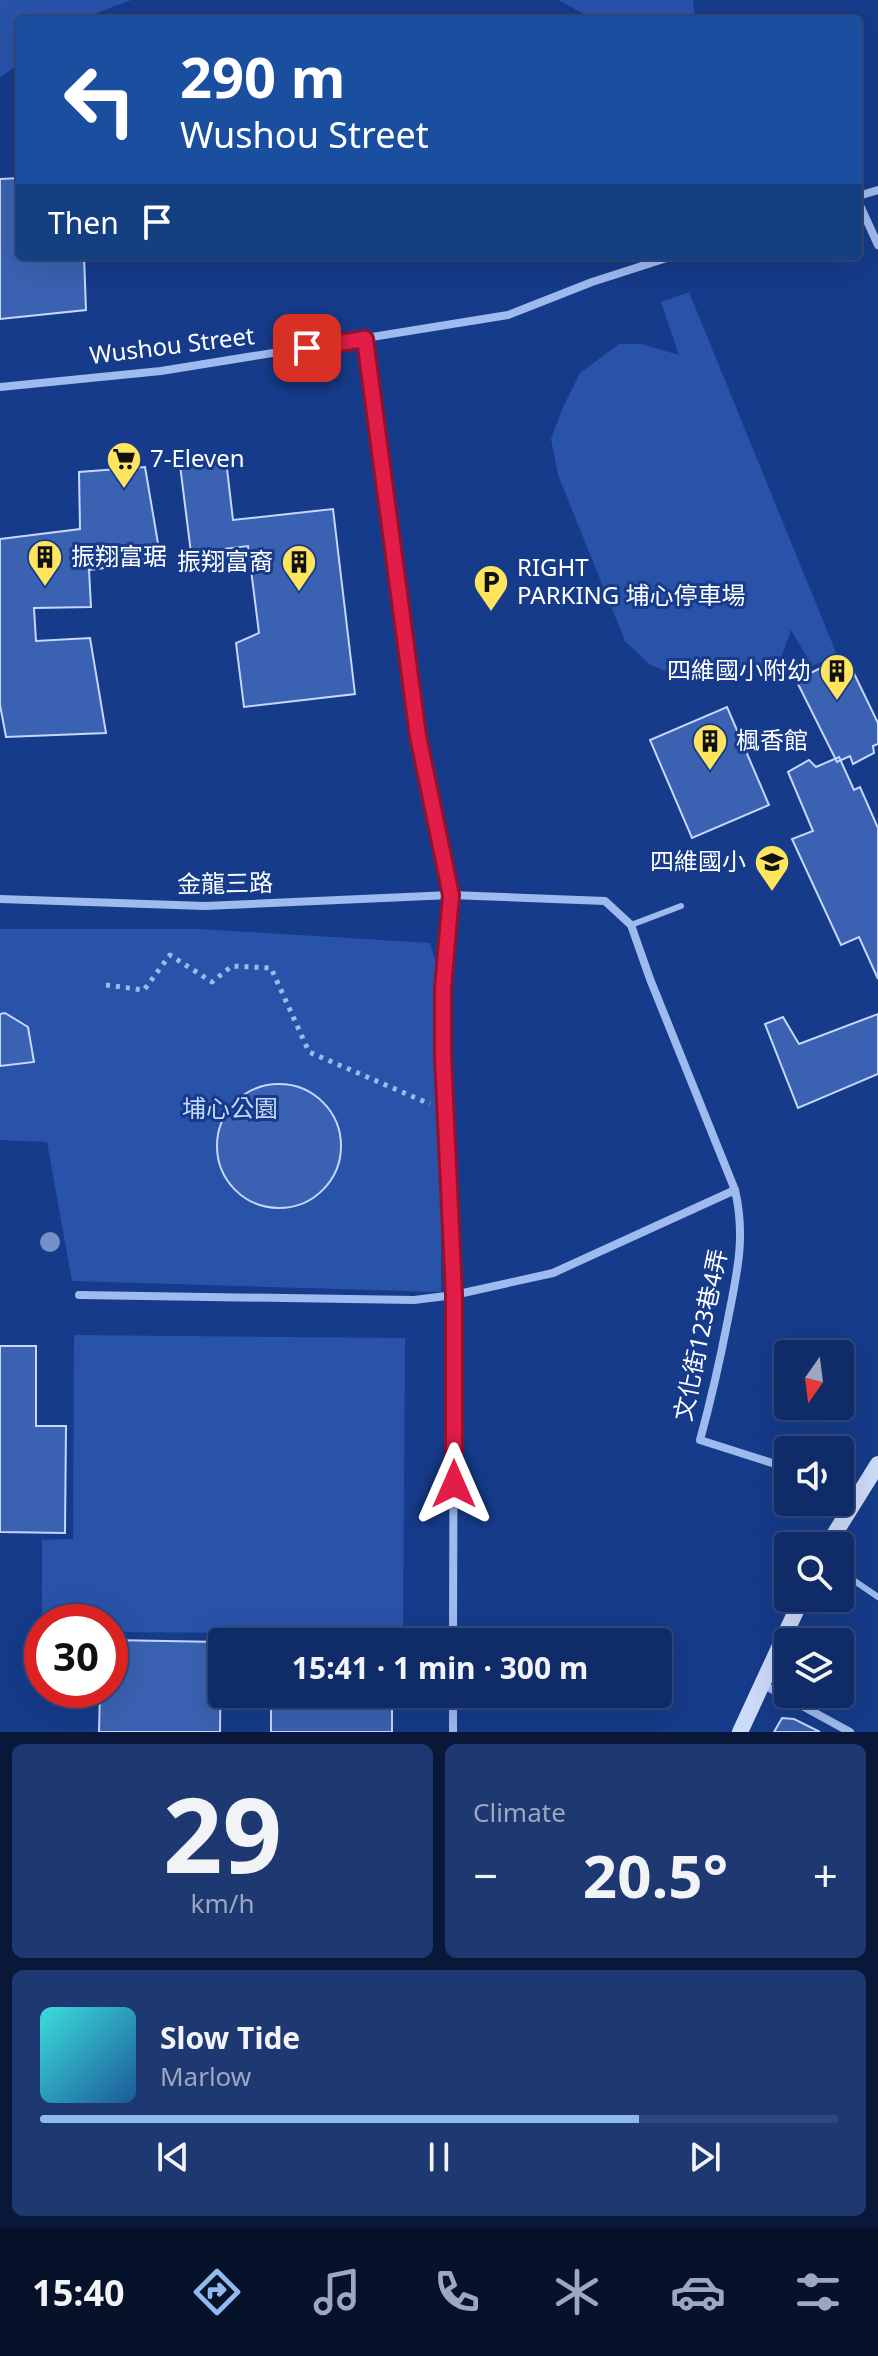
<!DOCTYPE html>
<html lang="en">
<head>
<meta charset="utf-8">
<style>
  :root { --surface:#102c68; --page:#1e3871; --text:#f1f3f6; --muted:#9ca7c0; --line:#30487c; --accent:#90b9f0 }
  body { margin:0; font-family:"Noto Sans","Noto Sans TC",sans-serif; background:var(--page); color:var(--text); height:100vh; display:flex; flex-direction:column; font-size:30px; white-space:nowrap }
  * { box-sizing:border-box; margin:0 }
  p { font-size:26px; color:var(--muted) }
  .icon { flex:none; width:44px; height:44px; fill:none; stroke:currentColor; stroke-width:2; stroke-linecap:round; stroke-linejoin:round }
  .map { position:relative; height:1732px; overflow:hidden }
  .side { display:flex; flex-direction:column; gap:12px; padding:12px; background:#091839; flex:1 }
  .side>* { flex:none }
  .top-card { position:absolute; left:16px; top:16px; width:846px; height:244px; border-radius:8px; box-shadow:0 8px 32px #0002,0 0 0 2px var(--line); background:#1a4fa0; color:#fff; overflow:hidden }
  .needle { width:52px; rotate:194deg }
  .fabs { position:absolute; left:774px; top:1340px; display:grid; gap:16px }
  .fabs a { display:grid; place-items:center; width:80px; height:80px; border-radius:8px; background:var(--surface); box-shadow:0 8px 32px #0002,0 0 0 2px var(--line); font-size:40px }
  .speed { position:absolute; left:24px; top:1604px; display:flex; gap:16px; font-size:40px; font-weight:700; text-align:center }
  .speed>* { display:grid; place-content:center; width:104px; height:104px; border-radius:50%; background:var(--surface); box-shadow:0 8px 32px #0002,0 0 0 2px var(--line); line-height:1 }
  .speed .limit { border:12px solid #d22; background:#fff; color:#111 }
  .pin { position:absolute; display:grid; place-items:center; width:68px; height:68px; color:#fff; margin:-34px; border-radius:16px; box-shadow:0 4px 12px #0006 }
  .me { position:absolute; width:88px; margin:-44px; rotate:0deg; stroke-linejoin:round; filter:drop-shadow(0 0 6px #0008) }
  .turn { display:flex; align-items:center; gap:28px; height:168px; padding:0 32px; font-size:36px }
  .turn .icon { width:104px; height:104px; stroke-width:2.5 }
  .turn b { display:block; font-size:56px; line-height:68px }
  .then { display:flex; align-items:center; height:76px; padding:0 32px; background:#0003; gap:16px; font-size:30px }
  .big { font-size:60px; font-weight:700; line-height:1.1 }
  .side .card { flex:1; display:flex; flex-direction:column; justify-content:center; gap:12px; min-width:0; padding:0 28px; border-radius:12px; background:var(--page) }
  .side .dial { align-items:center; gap:0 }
  .dial b { font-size:104px; line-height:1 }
  .song { display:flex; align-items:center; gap:24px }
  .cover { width:96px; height:96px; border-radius:12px; background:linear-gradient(135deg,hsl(180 70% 55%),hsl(210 70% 35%)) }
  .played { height:8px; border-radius:4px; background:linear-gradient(90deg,var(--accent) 75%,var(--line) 75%) }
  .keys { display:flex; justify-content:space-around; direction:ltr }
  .heat { display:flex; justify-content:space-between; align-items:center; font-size:44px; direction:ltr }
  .side .tiles { flex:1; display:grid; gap:12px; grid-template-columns:1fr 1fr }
  .card:last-child { grid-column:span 2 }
  .trip { position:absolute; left:208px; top:1628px; width:464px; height:80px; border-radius:8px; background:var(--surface); box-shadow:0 8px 32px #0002,0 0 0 2px var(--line); font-weight:700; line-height:80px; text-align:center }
  .tab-bar { display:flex; height:128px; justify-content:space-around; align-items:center; background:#06122a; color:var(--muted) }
  .tab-bar .icon { width:56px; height:56px }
  .tab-bar .active { color:var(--accent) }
  .tab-bar b { font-size:36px; color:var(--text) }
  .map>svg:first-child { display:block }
  .green { fill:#2953a9 }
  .building { fill:#3b62b2; stroke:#c5d7fb; stroke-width:2 }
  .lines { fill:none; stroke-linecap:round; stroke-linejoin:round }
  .path { stroke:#9fbaef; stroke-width:5; stroke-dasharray:4 6; stroke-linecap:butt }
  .lane { stroke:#9fbaef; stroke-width:6 }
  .street { stroke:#9fbaef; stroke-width:8 }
  .secondary { stroke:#cddbfa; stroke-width:16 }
  .tree { fill:#7691c8 }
  .route-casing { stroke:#92132f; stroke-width:20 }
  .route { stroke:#e11d48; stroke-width:14 }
  .labels { text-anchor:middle; stroke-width:6; stroke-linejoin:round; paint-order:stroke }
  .street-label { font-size:24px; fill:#fff; stroke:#163b8a }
  .poi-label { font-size:24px; fill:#fff; stroke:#163b8a; text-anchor:start }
  .park-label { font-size:24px; fill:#c5d7fb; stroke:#163b8a }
</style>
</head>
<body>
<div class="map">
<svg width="878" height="1732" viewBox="0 0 878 1732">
  <rect width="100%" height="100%" fill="#163b8a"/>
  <path class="green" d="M0,0H131L97,13L86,20H20V64L0,77Z
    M558,0H693L695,20H595Z
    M689,292L837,655L812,666L791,630L782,655L760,668L726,678L697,679L670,673L649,664L625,641L558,475L551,439L564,405L580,373L619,344H641L679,355L661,302Z
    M0,929H199L430,943L443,988L441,1292L72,1281L47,1142L0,1140Z
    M74,1335L405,1338L403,1634L110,1632V1622H42V1540L73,1539Z"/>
  <path class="building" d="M20,178V256H84L86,310L0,319V179Z
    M226,460L233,520L333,509L355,694L244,707L236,643L259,633L248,546L191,553L180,465Z
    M145,467L161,561L89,570L91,607L34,608L36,641L90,638L106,733L6,737L0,705V539L80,529L79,472Z
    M848,661L878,723V744L873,746L874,753L853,764L850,756L837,762L796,680L827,665L828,670Z
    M727,707L769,805L692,838L650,740Z
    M839,757L854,790L860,787L878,828V979L859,937L841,945L792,839L813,831L788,772L809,760L816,767Z
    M5,1013L28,1027L34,1062L0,1066V1014Z
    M878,1014V1074L798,1108L765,1024L783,1017L799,1044Z
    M217 1146a62 62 0 1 1 124 0a62 62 0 1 1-124 0Z
    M0,1346H36V1426H66L65,1533L0,1532Z
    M110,1640L221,1642L220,1732H99L100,1690H110Z
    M271,1694H392V1732H271Z
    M782,1718L794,1719L820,1732H774Z"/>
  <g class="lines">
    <path class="path" d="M106,985L144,990L170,955L212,982L232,966L271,968L309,1052L430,1104"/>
    <path class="lane" d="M631,925L681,906
      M840,1571L878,1597"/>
    <path class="street" d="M858,196L878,190
      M858,201L878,245
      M365,339L418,736L451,895L443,988V1057L454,1295L453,1642
      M0,387L161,371L508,315L592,282L673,256
      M0,899L205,906L451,895L605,901L631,925L650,979L735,1190C746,1237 737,1273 728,1319C720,1360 711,1400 700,1440L788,1468
      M79,1295L414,1300L454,1295L553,1273L735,1190
      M840,1485L860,1492
      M762,1684L850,1732
      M453,1732V1694"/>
    <path class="secondary" d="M827,1546L878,1464
      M740,1732L802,1598"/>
  </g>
  <circle class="tree" cx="50" cy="1242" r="10"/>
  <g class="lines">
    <g class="route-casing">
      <path id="route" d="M307,348L365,339L418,736L451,895L443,988V1057L454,1295V1484"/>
    </g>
    <use href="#route" class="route"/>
  </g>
  <defs>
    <g id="supermarket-pin" transform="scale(1.8)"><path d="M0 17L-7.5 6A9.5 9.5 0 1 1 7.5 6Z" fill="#ffe45d" stroke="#163b8a"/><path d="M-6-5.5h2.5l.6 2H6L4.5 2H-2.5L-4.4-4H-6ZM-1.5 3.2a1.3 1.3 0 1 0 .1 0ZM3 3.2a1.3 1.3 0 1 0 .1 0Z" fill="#111"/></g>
    <g id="building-pin" transform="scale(1.8)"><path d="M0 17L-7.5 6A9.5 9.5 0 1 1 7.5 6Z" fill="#ffe45d" stroke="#163b8a"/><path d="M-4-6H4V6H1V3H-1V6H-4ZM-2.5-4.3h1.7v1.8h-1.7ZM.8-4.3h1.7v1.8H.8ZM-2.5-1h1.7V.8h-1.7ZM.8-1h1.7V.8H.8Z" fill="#111"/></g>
    <g id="parking-pin" transform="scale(1.8)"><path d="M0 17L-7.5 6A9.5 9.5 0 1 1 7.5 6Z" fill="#ffe45d" stroke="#163b8a"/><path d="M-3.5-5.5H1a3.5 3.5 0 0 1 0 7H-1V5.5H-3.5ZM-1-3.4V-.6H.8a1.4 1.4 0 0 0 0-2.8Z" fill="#111"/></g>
    <g id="school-pin" transform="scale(1.8)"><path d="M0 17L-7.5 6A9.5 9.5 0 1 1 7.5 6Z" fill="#ffe45d" stroke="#163b8a"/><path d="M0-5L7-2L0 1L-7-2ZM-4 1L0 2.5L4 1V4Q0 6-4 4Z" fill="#111"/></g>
  </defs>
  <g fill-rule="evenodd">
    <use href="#supermarket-pin" x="124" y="459"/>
    <use href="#building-pin" x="45" y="557"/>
    <use href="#building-pin" x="299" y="562"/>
    <use href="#parking-pin" x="491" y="582"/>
    <use href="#building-pin" x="837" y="671"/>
    <use href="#building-pin" x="710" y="741"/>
    <use href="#school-pin" x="772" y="862"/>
  </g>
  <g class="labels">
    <g class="street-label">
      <text transform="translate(172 346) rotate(-7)" y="8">Wushou Street</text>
      <text transform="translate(225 884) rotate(-1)" y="8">金龍三路</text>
      <text transform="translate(701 1335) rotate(-78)" y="8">文化街123巷4弄</text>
    </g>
    <g class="poi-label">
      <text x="150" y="467">7-Eleven</text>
      <text x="71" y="565">振翔富琚</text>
      <text x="273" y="570" text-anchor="end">振翔富裔</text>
      <text x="517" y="576">RIGHT<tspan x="517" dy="28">PARKING 埔心停車場</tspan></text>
      <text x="811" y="679" text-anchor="end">四維國小附幼</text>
      <text x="736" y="749">楓香館</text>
      <text x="746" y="870" text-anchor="end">四維國小</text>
    </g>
    <g class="park-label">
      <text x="230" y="1117">埔心公園</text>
    </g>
  </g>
</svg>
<div class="fabs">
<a><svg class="needle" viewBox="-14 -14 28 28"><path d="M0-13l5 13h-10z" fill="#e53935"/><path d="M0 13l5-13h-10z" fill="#9ca7c0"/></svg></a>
<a><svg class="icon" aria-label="sound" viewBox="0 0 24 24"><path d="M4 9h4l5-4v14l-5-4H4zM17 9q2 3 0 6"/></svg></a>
<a><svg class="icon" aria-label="search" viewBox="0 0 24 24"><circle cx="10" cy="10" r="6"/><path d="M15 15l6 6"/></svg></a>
<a><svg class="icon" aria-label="layers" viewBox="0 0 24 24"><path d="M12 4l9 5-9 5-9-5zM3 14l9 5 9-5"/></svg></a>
</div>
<div class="speed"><div class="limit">30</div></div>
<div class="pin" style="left:307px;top:348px;background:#d93025"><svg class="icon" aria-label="arrive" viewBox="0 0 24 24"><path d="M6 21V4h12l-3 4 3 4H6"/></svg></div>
<svg class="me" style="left:454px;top:1484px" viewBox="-20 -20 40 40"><path d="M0-17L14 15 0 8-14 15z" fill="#e11d48" stroke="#fff" stroke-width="4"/></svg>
<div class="trip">15:41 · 1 min · 300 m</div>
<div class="top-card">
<div class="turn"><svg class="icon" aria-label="left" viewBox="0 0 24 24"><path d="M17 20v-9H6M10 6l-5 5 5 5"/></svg><div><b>290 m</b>Wushou Street</div></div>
<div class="then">Then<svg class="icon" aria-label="arrive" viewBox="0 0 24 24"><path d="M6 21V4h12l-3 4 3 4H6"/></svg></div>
</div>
</div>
<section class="side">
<div class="tiles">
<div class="card dial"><b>29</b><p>km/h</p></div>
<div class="card"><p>Climate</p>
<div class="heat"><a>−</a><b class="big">20.5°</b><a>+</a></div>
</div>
<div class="card">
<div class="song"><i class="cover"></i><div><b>Slow Tide</b><p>Marlow</p></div></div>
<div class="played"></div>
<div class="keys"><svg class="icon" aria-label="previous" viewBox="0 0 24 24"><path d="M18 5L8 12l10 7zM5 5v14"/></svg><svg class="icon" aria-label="pause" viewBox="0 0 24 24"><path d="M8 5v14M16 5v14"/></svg><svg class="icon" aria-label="next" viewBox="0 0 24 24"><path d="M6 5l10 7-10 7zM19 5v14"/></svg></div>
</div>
</div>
</section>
<nav class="tab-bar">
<b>15:40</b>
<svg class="icon active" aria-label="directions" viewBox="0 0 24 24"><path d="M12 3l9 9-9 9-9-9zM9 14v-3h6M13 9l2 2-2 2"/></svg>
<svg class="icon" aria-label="music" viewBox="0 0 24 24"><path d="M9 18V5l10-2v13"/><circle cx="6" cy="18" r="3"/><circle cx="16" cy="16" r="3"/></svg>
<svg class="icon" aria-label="phone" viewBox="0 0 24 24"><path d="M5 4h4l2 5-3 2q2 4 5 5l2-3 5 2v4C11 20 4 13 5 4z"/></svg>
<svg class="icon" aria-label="climate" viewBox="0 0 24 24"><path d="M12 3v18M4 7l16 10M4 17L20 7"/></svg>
<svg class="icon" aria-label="car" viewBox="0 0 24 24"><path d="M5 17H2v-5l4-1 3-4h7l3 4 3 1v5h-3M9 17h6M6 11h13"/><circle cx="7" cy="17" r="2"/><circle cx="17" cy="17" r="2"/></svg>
<svg class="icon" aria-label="filters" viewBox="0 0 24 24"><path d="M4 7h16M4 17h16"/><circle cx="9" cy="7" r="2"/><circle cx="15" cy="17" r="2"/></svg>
</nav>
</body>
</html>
